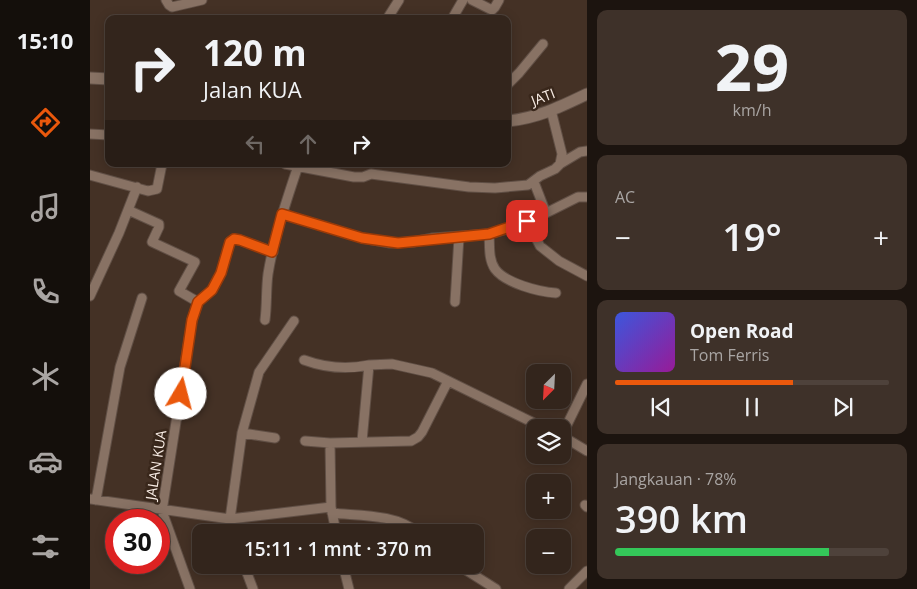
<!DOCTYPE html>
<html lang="id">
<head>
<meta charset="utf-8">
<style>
  :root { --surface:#33251c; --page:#3e3129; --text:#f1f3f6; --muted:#a9a5a3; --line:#4e423b; --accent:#ea580c }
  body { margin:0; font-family:"Open Sans",sans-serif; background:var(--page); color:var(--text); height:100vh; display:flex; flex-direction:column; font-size:19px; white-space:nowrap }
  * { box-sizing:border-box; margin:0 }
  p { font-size:16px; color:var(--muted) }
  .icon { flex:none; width:28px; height:28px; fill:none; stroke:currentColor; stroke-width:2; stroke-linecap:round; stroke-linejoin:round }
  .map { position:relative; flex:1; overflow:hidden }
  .drawer { display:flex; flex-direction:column; gap:10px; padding:10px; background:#1c140f; width:330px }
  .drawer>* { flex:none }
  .top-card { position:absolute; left:15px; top:15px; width:406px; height:152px; border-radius:10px; box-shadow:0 2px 12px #0003,0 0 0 1px var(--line); background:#33251c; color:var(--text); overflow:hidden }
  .needle { width:32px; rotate:204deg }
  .fabs { position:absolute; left:436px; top:364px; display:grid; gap:10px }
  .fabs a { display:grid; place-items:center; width:45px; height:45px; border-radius:10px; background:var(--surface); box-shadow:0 2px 12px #0003,0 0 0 1px var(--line); font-size:25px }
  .speed { position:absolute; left:15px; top:509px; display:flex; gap:10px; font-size:25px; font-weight:700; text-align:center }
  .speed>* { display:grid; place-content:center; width:65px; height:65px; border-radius:50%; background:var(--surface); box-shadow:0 2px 12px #0003,0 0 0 1px var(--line); line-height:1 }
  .speed .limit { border:8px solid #d22; background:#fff; color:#111 }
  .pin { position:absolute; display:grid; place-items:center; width:42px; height:42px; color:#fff; margin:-21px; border-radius:10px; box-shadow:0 2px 8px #0006 }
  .me { position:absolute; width:55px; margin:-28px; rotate:8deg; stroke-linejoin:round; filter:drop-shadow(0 0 4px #0008) }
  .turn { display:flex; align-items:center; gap:18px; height:105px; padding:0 15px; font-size:22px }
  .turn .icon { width:65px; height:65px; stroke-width:2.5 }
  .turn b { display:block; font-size:35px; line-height:42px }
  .lanes { display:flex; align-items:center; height:48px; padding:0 15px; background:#0003; justify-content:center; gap:25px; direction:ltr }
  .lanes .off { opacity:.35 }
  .big { font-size:38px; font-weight:600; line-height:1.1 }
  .drawer .tile { flex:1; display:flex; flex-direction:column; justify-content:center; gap:8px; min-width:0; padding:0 18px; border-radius:10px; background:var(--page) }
  .drawer .dial { align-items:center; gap:0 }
  .dial b { font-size:65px; line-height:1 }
  .song { display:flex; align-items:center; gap:15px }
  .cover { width:60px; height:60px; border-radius:8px; background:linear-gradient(135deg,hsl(230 70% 55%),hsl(300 70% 35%)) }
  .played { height:5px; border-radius:2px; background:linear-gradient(90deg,var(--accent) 65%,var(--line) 65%) }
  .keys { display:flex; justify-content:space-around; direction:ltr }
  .heat { display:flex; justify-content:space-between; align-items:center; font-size:28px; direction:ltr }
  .charge { height:8px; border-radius:4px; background:linear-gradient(90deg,#34c759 78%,var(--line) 0) }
  .trip { position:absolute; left:102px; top:524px; width:292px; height:50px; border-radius:10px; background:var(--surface); box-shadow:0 2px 12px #0003,0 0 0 1px var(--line); font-weight:600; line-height:50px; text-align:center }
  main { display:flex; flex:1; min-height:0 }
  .tabs { display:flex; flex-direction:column; width:90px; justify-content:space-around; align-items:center; background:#140f0b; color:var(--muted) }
  .tabs .icon { width:35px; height:35px }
  .tabs .active { color:var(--accent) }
  .tabs b { font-size:22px; color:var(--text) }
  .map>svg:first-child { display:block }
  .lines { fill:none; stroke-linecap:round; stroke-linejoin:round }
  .minor-casing { stroke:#604f45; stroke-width:11 }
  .tertiary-casing { stroke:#604f45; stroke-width:13 }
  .minor { stroke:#887264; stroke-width:9 }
  .tertiary { stroke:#887264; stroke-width:11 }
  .route-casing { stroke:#983908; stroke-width:12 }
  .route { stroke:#ea580c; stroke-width:9 }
  .labels { text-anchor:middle; stroke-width:5; stroke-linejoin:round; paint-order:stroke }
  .street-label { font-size:14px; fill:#f8ece4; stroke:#39271b }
</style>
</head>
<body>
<main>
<nav class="tabs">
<b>15:10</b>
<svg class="icon active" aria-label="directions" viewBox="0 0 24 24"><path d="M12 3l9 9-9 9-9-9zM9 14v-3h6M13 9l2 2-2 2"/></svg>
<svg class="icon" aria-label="music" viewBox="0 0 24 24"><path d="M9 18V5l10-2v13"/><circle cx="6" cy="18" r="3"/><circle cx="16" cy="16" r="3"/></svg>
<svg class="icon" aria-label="phone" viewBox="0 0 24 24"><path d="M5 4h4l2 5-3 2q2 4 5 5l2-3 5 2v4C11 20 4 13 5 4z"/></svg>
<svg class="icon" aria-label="climate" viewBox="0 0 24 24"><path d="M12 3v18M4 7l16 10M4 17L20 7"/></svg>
<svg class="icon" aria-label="car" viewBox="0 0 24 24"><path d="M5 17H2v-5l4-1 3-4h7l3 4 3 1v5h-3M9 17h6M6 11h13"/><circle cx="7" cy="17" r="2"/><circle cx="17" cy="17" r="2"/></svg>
<svg class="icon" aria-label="filters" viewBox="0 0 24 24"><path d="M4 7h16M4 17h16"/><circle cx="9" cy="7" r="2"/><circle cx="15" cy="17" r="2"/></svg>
</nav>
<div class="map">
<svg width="497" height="589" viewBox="0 0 497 589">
  <rect width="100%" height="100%" fill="#443125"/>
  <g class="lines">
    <g class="minor-casing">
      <path id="minor" d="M76,0L79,5L82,7L112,0
        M382,0L402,10L405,7L409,0
        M297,19L309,0
        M362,19L373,0
        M418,84L429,73L453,44
        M0,134L19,135
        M195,164L264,177H273L281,174L379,187L405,188L438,185L450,176L465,169L470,164L472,154L461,110
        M470,164L490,152L497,151
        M0,175L58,191L67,189L72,164
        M444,182L456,213
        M38,210L69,224V227L62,242L105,262L89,291L108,302
        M192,214L272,238L300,243L323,242L343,238L399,234L414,230L456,213L488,197H497
        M437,221L450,246L469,261L497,276
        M399,234C400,245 398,259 405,269C415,283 449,292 466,293
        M0,296L29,233L47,187
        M365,302L369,237
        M175,320C177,305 176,289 178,274C184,237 196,202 208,166
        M214,360C236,368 256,370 279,365L272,441
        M279,365L302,364L342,373L454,428
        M472,435L497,384
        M472,436L497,451
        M185,438L152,433L169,372L204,321
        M215,441L240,443L321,441L328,437L332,432L358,381
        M240,443L241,507L246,532
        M0,499L140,519L241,507
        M6,500L30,367L52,298
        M495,505L497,507
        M242,513C270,516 305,514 327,532
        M144,532L140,519L152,433
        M154,565L163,589
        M253,565L259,589
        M368,565L406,589
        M100,589L72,511L102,320L108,302L122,290L131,273L140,242L144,239L150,240L183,252
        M479,589L497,571"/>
    </g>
    <g class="tertiary-casing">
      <path id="tertiary" d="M0,78L19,79
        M418,121C448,118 470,107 497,94"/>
    </g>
    <use href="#minor" class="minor"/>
    <use href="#tertiary" class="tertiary"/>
  </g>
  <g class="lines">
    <g class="route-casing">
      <path id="route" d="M91,394L102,320L108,302L122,290L131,273L140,242L144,239L150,240L182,252L192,214L272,238L308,243L399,234L437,221"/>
    </g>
    <use href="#route" class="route"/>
  </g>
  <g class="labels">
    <g class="street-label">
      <text transform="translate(453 97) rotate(-21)" y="5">JATI</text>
      <text transform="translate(66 465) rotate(-81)" y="5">JALAN KUA</text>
    </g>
  </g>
</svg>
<div class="fabs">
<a><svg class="needle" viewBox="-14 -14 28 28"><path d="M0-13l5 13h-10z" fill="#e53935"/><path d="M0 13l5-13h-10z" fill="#a9a5a3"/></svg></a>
<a><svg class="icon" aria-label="layers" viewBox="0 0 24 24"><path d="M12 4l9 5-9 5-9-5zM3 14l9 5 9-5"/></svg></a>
<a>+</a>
<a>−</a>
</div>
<div class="speed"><div class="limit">30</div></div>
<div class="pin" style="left:437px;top:221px;background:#d93025"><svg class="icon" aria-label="arrive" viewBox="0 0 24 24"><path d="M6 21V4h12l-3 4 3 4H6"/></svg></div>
<svg class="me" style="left:91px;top:394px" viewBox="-20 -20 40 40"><circle r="19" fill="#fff"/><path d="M0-13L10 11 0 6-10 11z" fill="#ea580c"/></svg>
<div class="trip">15:11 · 1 mnt · 370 m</div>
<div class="top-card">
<div class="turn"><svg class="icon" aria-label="right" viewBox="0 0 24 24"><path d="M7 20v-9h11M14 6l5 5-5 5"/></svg><div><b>120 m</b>Jalan KUA</div></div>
<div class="lanes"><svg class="icon off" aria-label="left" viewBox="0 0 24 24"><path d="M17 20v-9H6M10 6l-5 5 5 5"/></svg><svg class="icon off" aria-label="ahead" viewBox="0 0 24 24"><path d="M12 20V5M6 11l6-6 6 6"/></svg><svg class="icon" aria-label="right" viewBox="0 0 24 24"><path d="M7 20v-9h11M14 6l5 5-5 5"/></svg></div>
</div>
</div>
<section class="drawer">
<div class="tile dial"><b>29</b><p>km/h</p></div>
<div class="tile"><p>AC</p>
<div class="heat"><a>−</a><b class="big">19°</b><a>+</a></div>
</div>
<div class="tile">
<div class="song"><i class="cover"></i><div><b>Open Road</b><p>Tom Ferris</p></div></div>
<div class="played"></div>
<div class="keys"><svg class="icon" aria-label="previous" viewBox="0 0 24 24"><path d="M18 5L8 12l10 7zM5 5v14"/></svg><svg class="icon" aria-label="pause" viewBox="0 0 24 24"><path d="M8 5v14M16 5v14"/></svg><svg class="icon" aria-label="next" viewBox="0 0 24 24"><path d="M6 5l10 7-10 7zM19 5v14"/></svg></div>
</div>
<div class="tile"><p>Jangkauan · 78%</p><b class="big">390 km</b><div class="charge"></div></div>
</section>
</main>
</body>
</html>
